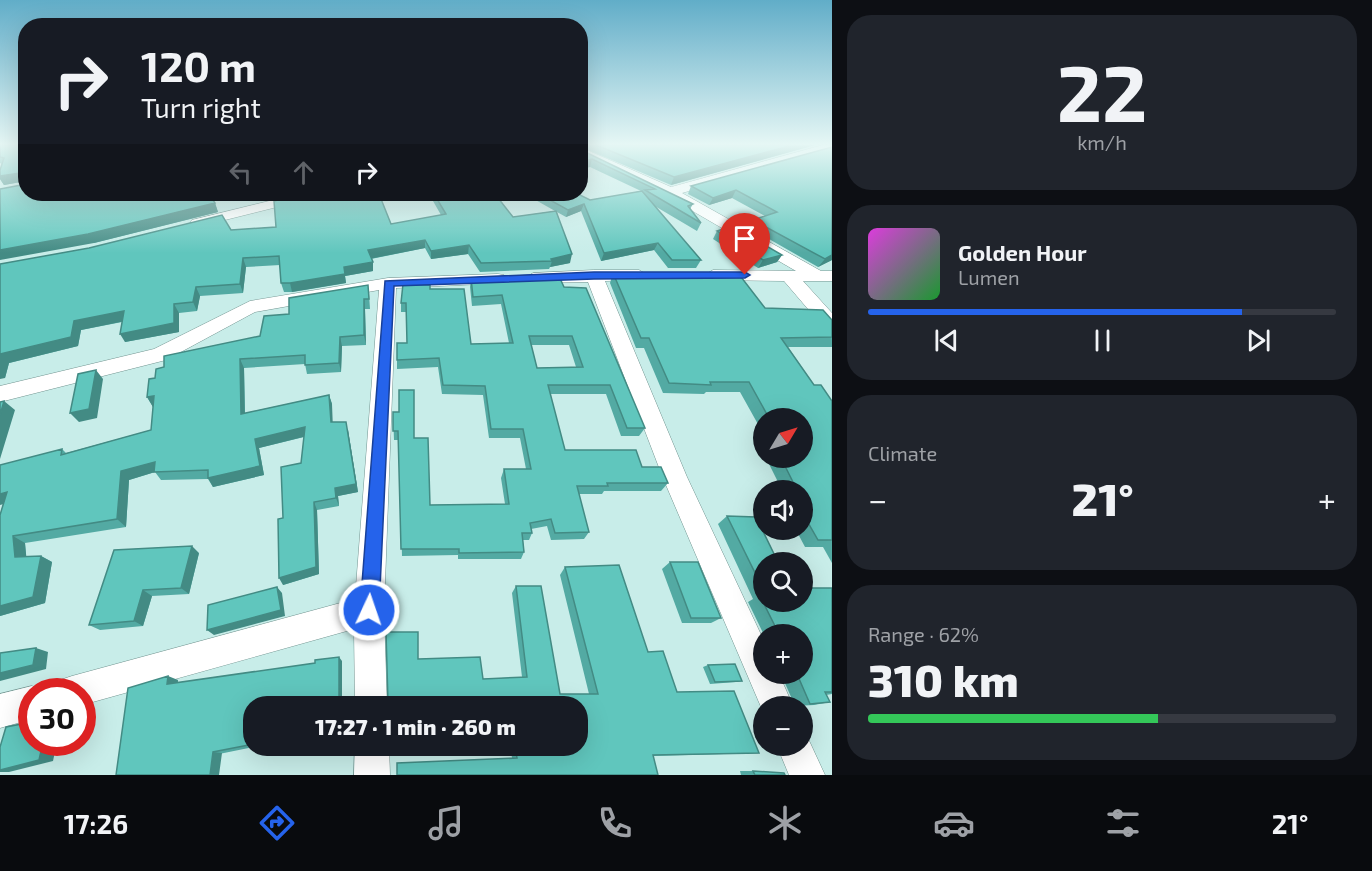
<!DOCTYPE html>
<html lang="en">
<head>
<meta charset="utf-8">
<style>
  :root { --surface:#171b24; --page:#20242c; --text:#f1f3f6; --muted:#9ea1a6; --line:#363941; --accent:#2563eb }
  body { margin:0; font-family:"Exo 2",sans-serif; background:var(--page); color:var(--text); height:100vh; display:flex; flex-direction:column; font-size:22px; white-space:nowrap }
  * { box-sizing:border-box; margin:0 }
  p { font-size:20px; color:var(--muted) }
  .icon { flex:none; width:33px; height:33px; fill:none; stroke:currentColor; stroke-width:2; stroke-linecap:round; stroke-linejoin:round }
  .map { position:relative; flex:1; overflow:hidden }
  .details { display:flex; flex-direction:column; gap:15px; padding:15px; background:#0d0f14; width:540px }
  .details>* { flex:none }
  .top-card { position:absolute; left:18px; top:18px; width:570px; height:183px; border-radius:24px; box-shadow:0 6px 24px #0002; background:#171b24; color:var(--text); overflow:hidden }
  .needle { width:39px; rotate:52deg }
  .buttons { position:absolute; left:753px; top:408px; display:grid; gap:12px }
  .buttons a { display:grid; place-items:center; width:60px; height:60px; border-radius:50%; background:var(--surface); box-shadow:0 6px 24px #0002; font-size:30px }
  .speed { position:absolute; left:18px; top:678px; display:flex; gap:12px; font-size:30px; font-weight:700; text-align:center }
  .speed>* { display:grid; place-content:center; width:78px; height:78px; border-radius:50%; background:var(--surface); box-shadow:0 6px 24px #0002; line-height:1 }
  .speed .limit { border:9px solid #d22; background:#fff; color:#111 }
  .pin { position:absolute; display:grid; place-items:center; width:51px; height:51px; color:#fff; margin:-62px -26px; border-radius:50% 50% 50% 0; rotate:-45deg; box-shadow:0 0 6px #0007 }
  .pin .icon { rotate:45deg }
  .me { position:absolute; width:66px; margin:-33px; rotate:3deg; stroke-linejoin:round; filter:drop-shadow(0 0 4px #0008) }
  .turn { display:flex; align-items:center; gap:21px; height:126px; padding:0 24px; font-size:27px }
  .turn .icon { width:78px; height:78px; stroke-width:2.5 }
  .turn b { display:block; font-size:42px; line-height:51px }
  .lanes { display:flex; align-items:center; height:57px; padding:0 24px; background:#0003; justify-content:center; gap:30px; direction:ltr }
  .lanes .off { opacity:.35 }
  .big { font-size:45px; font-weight:800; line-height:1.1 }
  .details .card { flex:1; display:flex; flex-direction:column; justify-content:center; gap:9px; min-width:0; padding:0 21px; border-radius:24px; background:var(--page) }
  .details .dial { align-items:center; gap:0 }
  .dial b { font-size:78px; line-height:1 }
  .song { display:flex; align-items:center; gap:18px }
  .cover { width:72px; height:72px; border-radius:9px; background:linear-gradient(135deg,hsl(300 70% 55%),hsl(130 70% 35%)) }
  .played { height:6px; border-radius:3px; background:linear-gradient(90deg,var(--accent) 80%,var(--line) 80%) }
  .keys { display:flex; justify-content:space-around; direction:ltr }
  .heat { display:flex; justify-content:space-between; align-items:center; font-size:33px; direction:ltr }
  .charge { height:9px; border-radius:4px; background:linear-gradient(90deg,#34c759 62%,var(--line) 0) }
  .trip { position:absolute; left:243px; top:696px; width:345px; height:60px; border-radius:24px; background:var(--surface); box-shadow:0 6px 24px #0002; font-weight:800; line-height:60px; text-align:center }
  .menu { display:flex; height:96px; justify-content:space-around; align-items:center; background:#090b0e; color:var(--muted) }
  .menu .icon { width:42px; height:42px }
  .menu .selected { color:var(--accent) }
  .menu b { font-size:27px; color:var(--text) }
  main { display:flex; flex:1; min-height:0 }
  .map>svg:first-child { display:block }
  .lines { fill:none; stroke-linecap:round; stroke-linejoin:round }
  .minor-casing { stroke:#729490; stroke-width:1 }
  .minor { fill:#fff; fill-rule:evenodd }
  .wall { fill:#53aaa3; fill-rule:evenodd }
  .shaded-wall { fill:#438b84 }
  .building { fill:#60c6bd; stroke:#438b84; stroke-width:1.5; fill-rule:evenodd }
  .route { fill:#2563eb; stroke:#184099; stroke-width:1.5 }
</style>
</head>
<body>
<main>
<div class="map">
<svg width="832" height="775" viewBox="0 0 832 775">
  <rect width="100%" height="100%" fill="#c8ede9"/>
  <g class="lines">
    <g class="minor-casing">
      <path id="minor" d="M823,145H832V150L682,193L821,271H832V281H803L832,313V331L825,329L784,281L713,280L705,275L713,270L796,271L665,195L580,155V147L671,187Z
        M298,194H319L317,197L197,227L190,223L192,220Z
        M594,270H639L647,275L639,280L605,281L687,477L764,641V674H779L793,706H764V714L663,478L588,282L533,283L525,278L533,273Z
        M498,274L504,275L506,279L504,283L396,288L384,610L387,706H355L354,629L82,705V692H56L60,680L72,676L355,599L379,290L255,312L166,360L0,402V386L154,349L250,301L388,278Z
        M32,686L44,692H32V719L0,728V694Z
        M802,732L806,734L825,775H789L777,746H802Z
        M355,746H389L390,775H354Z"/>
    </g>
    <use href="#minor" class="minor"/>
  </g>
  <path class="wall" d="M0,145L215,203L218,212L94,243L21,185V182L4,185L0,179V170L2,164L0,163Z
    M580,145H815L671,185L581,147V150L693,204L690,209L701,223L697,231L653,205L701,260L696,268H668L654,250L601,261L581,211L566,217L557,212L570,263L550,267L549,269L480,272L468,254L431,259L425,248L371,259L373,271L345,276L346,283L292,292H284L281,283L280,265L246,267L243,293L200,296L197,311L179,313V332L125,342L122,322L81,330L78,346L9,363L5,378L0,264L231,230L276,227L303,196L327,194H410L382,201L391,224L441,215L429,194H495L513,217L555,211L525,194H578L590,200L641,191L590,167L580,169Z
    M832,147V260L818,267L748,227L753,220L765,216L732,198L709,205L688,194L691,186Z
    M717,231L782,255L777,262L758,268L713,239Z
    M613,273L765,308L832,320V347H788L814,385L832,401V563L823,547H805L796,530H802V490H782L766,458H802V418H764V435L740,392H706L704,394L663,393L644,348H636L610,283Z
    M471,278L564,287L645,428L639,436H621L606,394H550L565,450L642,467L668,483L661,491H604L602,494H579L589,532L584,539L551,540L547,526L531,529L532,533L529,540H523L524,552L521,559H458V555L402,556L399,440H394L393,412L414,438L430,505L505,504L501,478L504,469H526L520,438H489L483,395L442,394L438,367L397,369V360L407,343L406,312H401V303L430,289L471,344L509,343L501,304L472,306L470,287ZM531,345H569L576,367L537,368Z
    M369,294L370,309H365L366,345L342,346L341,372L307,374L305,364L244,368L245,413L329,395L332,404V422L348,430L358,492L338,496L339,506L317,510L319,574L283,585V518L301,463L304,437L259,448L264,475L213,487L208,479L161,480L155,472L129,480L126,527L25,543L26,557L41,556L52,562L45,603L0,616V515L3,504L62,449L66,453L151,430L153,407L147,397L155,378L164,367L260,336L289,314Z
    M727,516L764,562V602L832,588V694L826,695L830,702L814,705L795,706L781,674H802V634L764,635L748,602L753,599L718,524Z
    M199,553L189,594L152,596L143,626L100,630L89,625Z
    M670,562L721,618L711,623H682L662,569Z
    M565,567L648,652L677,692L759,753L653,756L512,758L510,746H578V706L388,703L418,659L483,679L522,677L512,593L516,586L560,694H589L560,575Z
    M342,661V706H254V746H258L116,775L178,680V683Z
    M708,665L742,681L736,682L710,684L703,667Z
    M740,771H753L785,775H741Z"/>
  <path class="shaded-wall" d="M793,145H815L671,185L674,177Z
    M592,159L590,167L580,169V162Z
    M20,173L26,181L4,185L0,179V176Z
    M736,190L732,198L709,205L713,198Z
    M273,194H291L274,198Z
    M379,194H410L379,201Z
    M215,203L218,212L94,243L0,260V250Z
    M584,204L581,211L566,217L568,210Z
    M425,240V248L369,259L368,250Z
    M658,243L654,250L601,261L604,253Z
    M469,245L468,254L431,259V251Z
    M572,254L570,263L550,267L552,261L551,259Z
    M782,255L777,262L758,268L763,260Z
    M832,255V260L818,267L825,259Z
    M243,258L246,267L243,293L240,284Z
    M373,262V271L345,276L346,283L292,292L290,283L344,267Z
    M196,287L200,296L197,311L193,302Z
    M364,299L365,309L366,345L364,335Z
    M174,304L179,313V332L125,342L120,334Z
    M124,311L130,320L81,330L78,346L9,363L5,378L0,379V354L74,321Z
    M340,337L342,346L341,372L339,363Z
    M240,359L244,368L245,423L241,414Z
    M96,370L103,379L97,418L79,422L70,413Z
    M329,395L332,404L333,430L331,422Z
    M154,396L153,407L147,397Z
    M4,401L15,410L0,459V415Z
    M305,427L307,436L259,448L264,475L213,487L208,478L255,439Z
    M348,430L358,492L338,496L339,506L336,498L335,488Z
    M155,462V472L129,480L126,527L117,519L121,471Z
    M7,492L18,500L0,505V494Z
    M314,502L317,510L319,574L283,585L279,578Z
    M13,536L25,543L27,564L15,557Z
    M192,546L199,553L189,594L181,588Z
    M41,556L52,562L45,603L0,616V606Z
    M277,587L282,593L285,616L214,635L207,630Z
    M143,590L152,596L143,626L134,621Z
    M36,648L48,652L46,669L0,681V673Z
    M339,657L342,661V706H339Z
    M168,676L178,680L177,688L167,684Z
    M43,742H57L53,761L9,772H0V770Z
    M213,752L222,753L219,775H210Z"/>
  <path class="building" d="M0,145H26V194H209L215,203L88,234L0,250V189L21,185L23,175L20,173L0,176V170L4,158L0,157Z
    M580,145L581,150L693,204L688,206L701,223L645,190L655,189L592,159L580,162Z
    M596,145H793L674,177Z
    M832,147V255L825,259L753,220L777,212L736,190L713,198L691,186Z
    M642,191L701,260H672L658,243L604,253L584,204L568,210L539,194H578L590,200Z
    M302,194L303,196L327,194H379L391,224L446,214L434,194H495L513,217L556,211L572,254L551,259L552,261L481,263L469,245L431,251L425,240L368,250L373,262L344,267L345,274L290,283H281L279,256L243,258L240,284L196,287L193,302L174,304V323L120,334L124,311L74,321L71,337L0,354V264L89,248L222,215L231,230L276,227L274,201Z
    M732,226L782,255L763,260L717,231Z
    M613,273H738L765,308L823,310L832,320V337L781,338L814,385H821L832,401V540H818L802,512H808L802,501V490H797L781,458H802V418H769L749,382H710L711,385L669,383L649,338H641Z
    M558,274L564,287L586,288L645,428H627L610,385H548L565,450H636L642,467H661L668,483H607L608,486H577L589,532L555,533L551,519L530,523L532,533H522L524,552L459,553V549H401L398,431H393V412H399V390H414V438H428L430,505L509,504L504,469H531L523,429H491L485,386L443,385L439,358L397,360V343H407L406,303H401L403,284L430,285V289H464L471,344L513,343L502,295L473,297L471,278ZM529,336H572L583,367L537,368Z
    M368,285L369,299H364V335L340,337L339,363L305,365V355L240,359L241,414L329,395L331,422H346L356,484L335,488L336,498L314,502L316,567L279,578L278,519L283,518L281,467L301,463L305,427L255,439L260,466L208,478V470L154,472L155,462L121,471L117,519L13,536L15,557L41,556L33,597L0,606V515L7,492L0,494V465L62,449L61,455L151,430L154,396L147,397L149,379L155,378L156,369L164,367V356L260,336L264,316L289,314V298Z
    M96,370L89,409L70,413L78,374Z
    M4,401L0,415V402Z
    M727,516L756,517L778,562H764V591Z
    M192,546L181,588L143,590L134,621L89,625L114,550Z
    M670,562H698L721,618H691Z
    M619,565L648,652L663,651L677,692L734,691L759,753L653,755L658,775H397V763L517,758L515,746H578V706H383V705L388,703L386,632H418V659L480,657L483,679L527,677L516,586H541L560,694H598L565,567Z
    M277,587L281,610L207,630L208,605Z
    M802,588H832V692H825L830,702L810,704L797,674H802V634H779L760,596H764V602H802Z
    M36,648L33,665L0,673V653Z
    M339,657V706H254V744L213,752L210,775H116L128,688L168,676L167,684L315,663V660Z
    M735,664L742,681L715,682L708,665Z
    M32,722V742H43L39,760L0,770V747L6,727Z
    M753,771L784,773L785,775H755Z"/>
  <linearGradient id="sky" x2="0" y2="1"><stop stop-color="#61adc8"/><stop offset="0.57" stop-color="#e6f7f5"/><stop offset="1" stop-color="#e6f7f5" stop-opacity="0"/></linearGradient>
  <rect width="832" height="253" fill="url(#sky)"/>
  <path class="route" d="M594,272H745L750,275L745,278L594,279L394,286L379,610L376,617L369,620L363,617L360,610L385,281Z"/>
</svg>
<div class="buttons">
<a><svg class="needle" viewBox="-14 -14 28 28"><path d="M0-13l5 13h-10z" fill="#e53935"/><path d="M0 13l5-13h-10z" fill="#9ea1a6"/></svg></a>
<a><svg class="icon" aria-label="sound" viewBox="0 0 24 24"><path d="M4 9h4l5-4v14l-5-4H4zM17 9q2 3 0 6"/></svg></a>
<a><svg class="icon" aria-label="search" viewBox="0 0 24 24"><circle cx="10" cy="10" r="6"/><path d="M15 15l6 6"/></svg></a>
<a>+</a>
<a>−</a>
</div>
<div class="speed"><div class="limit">30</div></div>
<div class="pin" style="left:745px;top:275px;background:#d93025"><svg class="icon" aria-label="arrive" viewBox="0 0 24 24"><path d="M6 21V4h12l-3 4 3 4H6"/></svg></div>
<svg class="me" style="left:369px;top:610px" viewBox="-20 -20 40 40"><circle r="17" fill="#2563eb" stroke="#fff" stroke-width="3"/><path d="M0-11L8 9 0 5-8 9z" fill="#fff"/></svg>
<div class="trip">17:27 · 1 min · 260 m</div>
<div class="top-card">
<div class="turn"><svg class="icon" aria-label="right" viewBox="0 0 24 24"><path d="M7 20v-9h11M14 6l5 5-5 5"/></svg><div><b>120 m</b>Turn right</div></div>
<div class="lanes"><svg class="icon off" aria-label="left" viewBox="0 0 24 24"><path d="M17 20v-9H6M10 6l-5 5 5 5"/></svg><svg class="icon off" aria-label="ahead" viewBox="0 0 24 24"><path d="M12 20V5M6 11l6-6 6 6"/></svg><svg class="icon" aria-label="right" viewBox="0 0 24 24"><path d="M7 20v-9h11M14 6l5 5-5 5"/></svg></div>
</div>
</div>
<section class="details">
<div class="card dial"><b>22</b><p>km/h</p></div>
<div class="card">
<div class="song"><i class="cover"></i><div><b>Golden Hour</b><p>Lumen</p></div></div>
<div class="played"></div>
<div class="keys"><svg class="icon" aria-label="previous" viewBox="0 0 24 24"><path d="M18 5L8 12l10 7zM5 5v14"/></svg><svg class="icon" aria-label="pause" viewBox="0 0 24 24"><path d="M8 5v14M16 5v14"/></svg><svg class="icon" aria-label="next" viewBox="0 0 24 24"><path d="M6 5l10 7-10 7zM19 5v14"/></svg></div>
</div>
<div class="card"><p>Climate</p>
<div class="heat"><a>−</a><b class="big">21°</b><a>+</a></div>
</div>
<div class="card"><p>Range · 62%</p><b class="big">310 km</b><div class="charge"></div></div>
</section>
</main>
<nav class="menu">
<b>17:26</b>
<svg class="icon selected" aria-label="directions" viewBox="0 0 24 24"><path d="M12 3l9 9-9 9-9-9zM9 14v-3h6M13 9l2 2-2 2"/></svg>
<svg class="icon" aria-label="music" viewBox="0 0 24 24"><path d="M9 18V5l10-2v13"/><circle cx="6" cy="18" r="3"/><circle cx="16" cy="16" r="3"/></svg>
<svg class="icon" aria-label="phone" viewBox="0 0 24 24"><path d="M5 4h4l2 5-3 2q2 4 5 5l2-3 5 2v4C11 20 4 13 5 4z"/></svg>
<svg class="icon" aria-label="climate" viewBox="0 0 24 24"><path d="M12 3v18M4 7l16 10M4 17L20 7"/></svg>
<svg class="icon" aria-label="car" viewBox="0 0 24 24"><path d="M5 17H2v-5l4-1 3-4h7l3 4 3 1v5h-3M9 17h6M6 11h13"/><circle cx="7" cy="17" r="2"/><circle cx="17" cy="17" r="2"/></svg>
<svg class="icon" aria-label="filters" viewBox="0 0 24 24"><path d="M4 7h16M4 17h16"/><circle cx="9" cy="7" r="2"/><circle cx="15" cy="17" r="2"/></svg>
<b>21°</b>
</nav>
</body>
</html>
